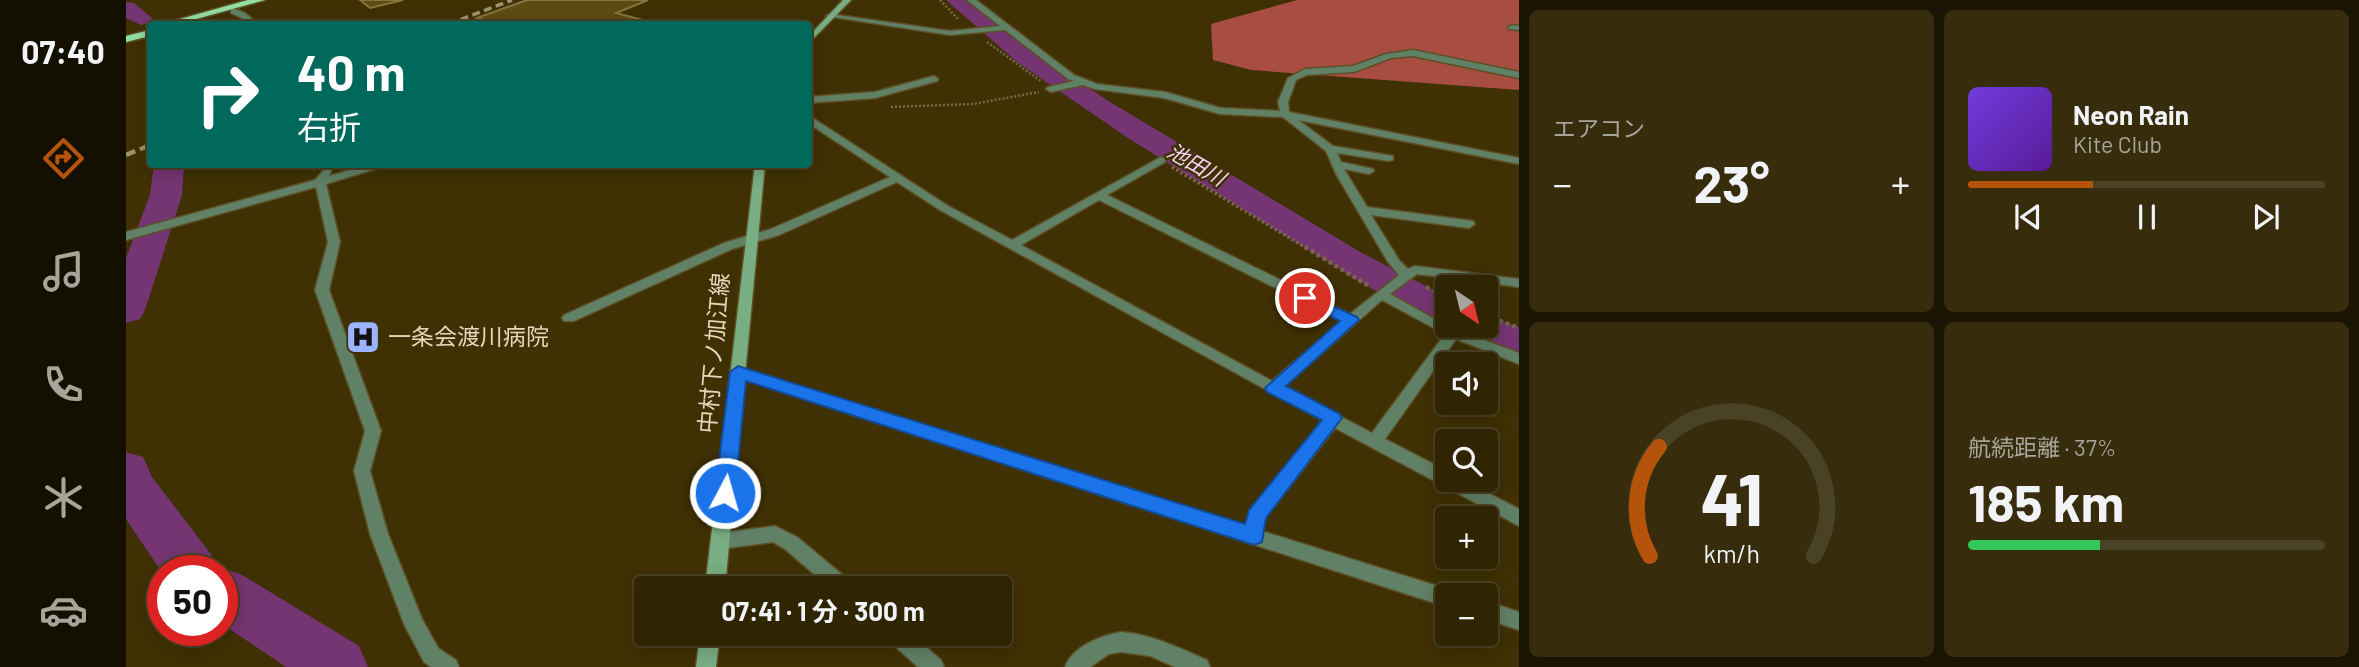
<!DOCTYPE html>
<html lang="ja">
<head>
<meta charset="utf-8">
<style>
  :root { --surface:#2f2503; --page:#372d0d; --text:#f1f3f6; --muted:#a7a59a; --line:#4a4225; --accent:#b45309 }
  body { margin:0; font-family:Barlow,"Noto Sans JP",sans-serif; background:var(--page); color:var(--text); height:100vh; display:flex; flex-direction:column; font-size:26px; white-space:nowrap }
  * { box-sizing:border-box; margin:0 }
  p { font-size:23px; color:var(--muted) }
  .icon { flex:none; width:38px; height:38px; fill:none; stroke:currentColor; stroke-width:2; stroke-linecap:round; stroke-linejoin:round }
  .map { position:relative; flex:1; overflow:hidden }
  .side { display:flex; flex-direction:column; gap:10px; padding:10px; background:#1a1402; width:840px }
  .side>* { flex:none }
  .hud { position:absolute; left:21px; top:21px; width:665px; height:147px; border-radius:7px; box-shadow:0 4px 18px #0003,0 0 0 2px var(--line); background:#00695c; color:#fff; overflow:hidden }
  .needle { width:46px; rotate:145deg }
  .controls { position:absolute; left:1309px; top:275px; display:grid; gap:14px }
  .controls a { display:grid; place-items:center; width:63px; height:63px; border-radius:7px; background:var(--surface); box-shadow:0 4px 18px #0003,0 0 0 2px var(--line); font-size:35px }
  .speed { position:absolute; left:21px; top:555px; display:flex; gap:14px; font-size:35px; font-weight:700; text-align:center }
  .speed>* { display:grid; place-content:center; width:91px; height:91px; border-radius:50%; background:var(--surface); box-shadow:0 4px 18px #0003,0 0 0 2px var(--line); line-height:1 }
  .speed .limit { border:10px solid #d22; background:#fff; color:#111 }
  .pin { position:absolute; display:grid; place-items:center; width:60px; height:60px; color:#fff; margin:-30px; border:4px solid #fff; border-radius:50%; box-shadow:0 2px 7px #0007 }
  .me { position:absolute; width:77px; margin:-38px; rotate:6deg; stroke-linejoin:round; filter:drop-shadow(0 0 5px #0008) }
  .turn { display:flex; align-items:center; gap:24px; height:147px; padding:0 35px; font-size:32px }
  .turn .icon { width:91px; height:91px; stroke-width:2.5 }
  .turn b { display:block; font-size:49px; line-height:60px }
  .big { font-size:52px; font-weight:700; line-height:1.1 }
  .side .tile { flex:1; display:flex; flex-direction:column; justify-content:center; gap:10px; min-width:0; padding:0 24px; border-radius:10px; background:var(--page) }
  .side .dial { align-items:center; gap:0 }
  .dial svg { height:182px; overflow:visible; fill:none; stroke:var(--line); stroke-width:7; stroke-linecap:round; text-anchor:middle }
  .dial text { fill:var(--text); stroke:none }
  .song { display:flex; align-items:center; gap:21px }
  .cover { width:84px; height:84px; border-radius:10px; background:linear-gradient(135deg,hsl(260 70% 55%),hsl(270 70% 35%)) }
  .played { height:7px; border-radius:4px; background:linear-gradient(90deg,var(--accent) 35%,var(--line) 35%) }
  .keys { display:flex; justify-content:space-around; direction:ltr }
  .heat { display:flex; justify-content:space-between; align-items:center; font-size:38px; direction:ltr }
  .charge { height:10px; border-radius:5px; background:linear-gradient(90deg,#34c759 37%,var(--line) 0) }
  .side .tiles { flex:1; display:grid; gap:10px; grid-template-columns:repeat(2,1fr) }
  .trip { position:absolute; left:508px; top:576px; width:378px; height:70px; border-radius:7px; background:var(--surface); box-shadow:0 4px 18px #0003,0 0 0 2px var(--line); font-weight:700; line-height:70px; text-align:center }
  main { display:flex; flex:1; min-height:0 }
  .tabs { display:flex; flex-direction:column; width:126px; justify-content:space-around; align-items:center; background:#130f01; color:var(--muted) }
  .tabs .icon { width:49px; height:49px }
  .tabs .current { color:var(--accent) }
  .tabs b { font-size:32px; color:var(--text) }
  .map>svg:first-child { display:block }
  .forest { fill:#a74d41 }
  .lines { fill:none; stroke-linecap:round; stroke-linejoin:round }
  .river { fill:#753572; fill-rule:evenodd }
  .building { fill:#5e4b11; stroke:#88743d; stroke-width:2 }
  .minor-casing { stroke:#5d4f25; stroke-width:3 }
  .tertiary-casing { stroke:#5d4f25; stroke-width:3 }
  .secondary-casing { stroke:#5d4f25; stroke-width:3 }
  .trunk-casing { stroke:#5d4f25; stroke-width:3 }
  .path-far2 { stroke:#776a44; stroke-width:2.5; stroke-dasharray:2 2; stroke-linecap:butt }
  .path-far1 { stroke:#776a44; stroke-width:3.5; stroke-dasharray:2.5 2.5; stroke-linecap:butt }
  .path { stroke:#776a44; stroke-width:4.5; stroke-dasharray:3.5 3.5; stroke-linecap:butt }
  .minor { fill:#618166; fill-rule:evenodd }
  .tertiary { fill:#618166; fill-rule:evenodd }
  .secondary { fill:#79ad82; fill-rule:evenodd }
  .trunk { fill:#93dea2; fill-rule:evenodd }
  .rail-far1 { stroke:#9e9270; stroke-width:3.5; stroke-dasharray:8 4.5; stroke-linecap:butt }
  .rail { stroke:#9e9270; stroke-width:4.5; stroke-dasharray:10 5; stroke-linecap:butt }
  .route { fill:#1a73e8; stroke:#114b97; stroke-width:2 }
  .labels { text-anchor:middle; stroke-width:5; stroke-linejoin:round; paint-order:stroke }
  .far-water-label { font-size:21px; font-style:italic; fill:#f9d3f5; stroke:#3f3104 }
  .poi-label { font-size:23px; fill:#e3d8bd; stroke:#3f3104; text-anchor:start }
  .street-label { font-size:23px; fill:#e3d8bd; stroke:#3f3104 }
</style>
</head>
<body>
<main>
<nav class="tabs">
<b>07:40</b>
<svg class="icon current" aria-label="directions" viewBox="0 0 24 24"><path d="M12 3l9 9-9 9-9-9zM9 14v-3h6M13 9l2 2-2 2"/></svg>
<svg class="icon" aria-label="music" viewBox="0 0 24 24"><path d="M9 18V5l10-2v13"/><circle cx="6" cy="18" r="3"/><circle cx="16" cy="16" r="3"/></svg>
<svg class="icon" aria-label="phone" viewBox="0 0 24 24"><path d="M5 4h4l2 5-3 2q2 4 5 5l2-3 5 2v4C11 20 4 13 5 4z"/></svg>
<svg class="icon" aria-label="climate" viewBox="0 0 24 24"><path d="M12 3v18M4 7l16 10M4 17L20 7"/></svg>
<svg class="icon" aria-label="car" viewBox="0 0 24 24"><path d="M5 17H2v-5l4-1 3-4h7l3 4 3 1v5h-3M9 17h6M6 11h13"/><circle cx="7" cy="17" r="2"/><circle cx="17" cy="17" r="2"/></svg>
</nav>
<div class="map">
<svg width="1393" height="667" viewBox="0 0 1393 667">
  <rect width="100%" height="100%" fill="#3f3104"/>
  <path class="forest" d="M1171,0H1393V90L1125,70L1087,60L1085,24Z"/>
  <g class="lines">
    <path class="river" d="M820,0H843L909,52L984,102L1236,253L1321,297V325L1283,309L1234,282L1002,138L891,62Z
      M0,2L8,3L26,18L23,23L15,25L0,18Z
      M28,164H58L56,195L19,310L14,319L0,323V258L24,195Z
      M1360,315L1393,327V356L1338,335L1332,326H1360Z
      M0,452L17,457L26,477L84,553L92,569L96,568L116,575L233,646L242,667H160L96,624V570H37V574L0,519Z"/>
  </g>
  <path class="building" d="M234,0H277L244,8Z
    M401,0H522L490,13L532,24H372L351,18Z"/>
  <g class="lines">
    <g class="minor-casing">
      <path id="minor" d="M841,0H850L948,75L971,84L1039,92L1095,108L1154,111L1152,102L1162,78L1179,69L1227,66L1260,54L1287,50L1393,72V78L1287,56L1265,58L1228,72L1181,75L1170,80L1162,102L1163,112L1393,158V164L1172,120L1207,146L1267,156V160L1263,161L1211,153L1215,162L1247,169L1248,171L1243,174L1218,169L1241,207L1347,221L1349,224L1343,228L1245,215L1273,260L1282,269L1289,266L1393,279V287L1291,274L1264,294L1321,326L1393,353V364L1330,339L1259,439L1321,471V480H1337L1393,509V526L1209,428L1139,518L1134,542L1128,544L1122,542L1119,536L1124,511L1197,421L814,210L771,182L653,235L606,249L448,321H438L436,318L438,315L598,243L645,229L764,177L682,123V115L822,206L886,240L1035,157L1039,158V162L981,195L1224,314L1273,275L1262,262L1210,174L1200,151L1157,117L1094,114L1038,98L969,89L957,85L925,92L920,89L922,87L948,81L942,79L879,30L824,35L700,16L704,14L824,31L874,26ZM973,200L1216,321L1146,381L895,245ZM1256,300L1319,334L1246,433L1158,387Z
        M105,9C115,9 125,16 130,24H122L120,20L105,13Z
        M1386,25L1393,26V30L1383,29L1382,27Z
        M808,76L812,79L811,81L749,98L682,103V97L749,92Z
        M198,164H208L203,176L246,164H265L200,184L214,242L203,290L255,431L244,471L262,534L296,619L312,648L330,660L333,667H305L298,662L278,624L244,534L228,471L239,431L189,290L202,242L190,187L0,240V232L189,180L197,171Z
        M649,526L671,537L725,582L728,588H704L659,549L647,542L594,549L588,547L585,541L588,535L594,533Z
        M995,632C1025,634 1053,648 1081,660L1084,667H1049L1024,656L995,652L983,654L964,667H939C947,646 974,636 995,632Z
        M760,634H785L815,660L818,667H792L763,641Z"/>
    </g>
    <g class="tertiary-casing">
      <path id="tertiary" d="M612,367L1321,589L1328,592L1329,595H1321V607L607,376L605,372L607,368Z
        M1360,601L1393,612V630L1360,619Z"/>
    </g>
    <g class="secondary-casing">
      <path id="secondary" d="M717,0H725L682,44V37Z
        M629,164H639L599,588H579Z
        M574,634H594L590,667H570Z"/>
    </g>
    <g class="trunk-casing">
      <path id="trunk" d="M122,0H139L52,24H36Z
        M24,30V36L0,42V36Z"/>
    </g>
    <path class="path-far2" d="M814,0L832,19
      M861,42L916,82
      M765,107L847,104L913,92"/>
    <path class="path-far1" d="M1046,167L1182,249"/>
    <path class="path" d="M1179,247L1243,286
      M1300,287L1321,298
      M1360,316L1393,328"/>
    <use href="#minor" class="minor"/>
    <use href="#tertiary" class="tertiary"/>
    <use href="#secondary" class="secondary"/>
    <use href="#trunk" class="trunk"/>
    <path class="rail-far1" d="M323,24L386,0"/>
    <path class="rail" d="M0,155L24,145"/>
  </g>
  <path class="route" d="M1179,293L1231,317L1233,320L1160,386L1214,414L1216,418L1140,518L1136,542L1128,545L620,381L609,493L606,499L599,501L592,499L589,493L604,372L612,366L1119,524L1123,510L1196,420L1141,392L1139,388L1214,321L1174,301L1171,298Z"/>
  <defs>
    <g id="hospital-square" transform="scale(1.75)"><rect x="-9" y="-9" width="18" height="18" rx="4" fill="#9cb4fd" stroke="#3f3104"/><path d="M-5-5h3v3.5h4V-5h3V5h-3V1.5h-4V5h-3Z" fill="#111"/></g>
  </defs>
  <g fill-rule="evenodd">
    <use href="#hospital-square" x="237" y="337"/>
  </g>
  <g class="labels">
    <g class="far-water-label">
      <text transform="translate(1070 165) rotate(30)" y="7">池田川</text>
    </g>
    <g class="poi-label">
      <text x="262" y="345">一条会渡川病院</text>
    </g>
    <g class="street-label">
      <text transform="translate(588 353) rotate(-85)" y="8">中村下ノ加江線</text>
    </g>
  </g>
</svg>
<div class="controls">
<a><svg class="needle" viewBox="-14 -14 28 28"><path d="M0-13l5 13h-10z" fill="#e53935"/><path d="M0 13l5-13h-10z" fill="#a7a59a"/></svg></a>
<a><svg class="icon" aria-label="sound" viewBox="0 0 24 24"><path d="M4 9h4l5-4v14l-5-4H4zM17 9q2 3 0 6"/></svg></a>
<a><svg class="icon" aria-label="search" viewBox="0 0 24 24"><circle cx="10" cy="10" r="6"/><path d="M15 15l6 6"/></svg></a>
<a>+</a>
<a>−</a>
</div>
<div class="speed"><div class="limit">50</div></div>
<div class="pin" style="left:1179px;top:298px;background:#d93025"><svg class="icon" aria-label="arrive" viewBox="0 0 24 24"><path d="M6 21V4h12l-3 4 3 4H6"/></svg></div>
<svg class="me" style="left:599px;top:493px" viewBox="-20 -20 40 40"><circle r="17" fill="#1a73e8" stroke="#fff" stroke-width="3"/><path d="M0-11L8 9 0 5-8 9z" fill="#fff"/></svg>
<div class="trip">07:41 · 1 分 · 300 m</div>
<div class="hud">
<div class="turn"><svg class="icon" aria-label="right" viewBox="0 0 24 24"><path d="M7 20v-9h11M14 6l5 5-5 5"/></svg><div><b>40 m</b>右折</div></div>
</div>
</div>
<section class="side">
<div class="tiles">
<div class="tile"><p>エアコン</p>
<div class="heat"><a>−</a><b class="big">23°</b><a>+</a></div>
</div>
<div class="tile">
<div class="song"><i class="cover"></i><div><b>Neon Rain</b><p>Kite Club</p></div></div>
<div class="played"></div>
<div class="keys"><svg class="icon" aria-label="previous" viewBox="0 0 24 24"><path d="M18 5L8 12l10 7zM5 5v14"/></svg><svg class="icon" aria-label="pause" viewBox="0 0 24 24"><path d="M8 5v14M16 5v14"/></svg><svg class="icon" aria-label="next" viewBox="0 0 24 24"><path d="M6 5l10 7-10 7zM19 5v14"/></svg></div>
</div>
<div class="tile dial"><svg viewBox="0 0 100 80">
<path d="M14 69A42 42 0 1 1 86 69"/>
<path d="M14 69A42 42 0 0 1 18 21" stroke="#b45309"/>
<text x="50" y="56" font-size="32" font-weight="700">41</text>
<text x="50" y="72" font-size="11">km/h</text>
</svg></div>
<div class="tile"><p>航続距離 · 37%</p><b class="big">185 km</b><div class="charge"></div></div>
</div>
</section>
</main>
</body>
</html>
